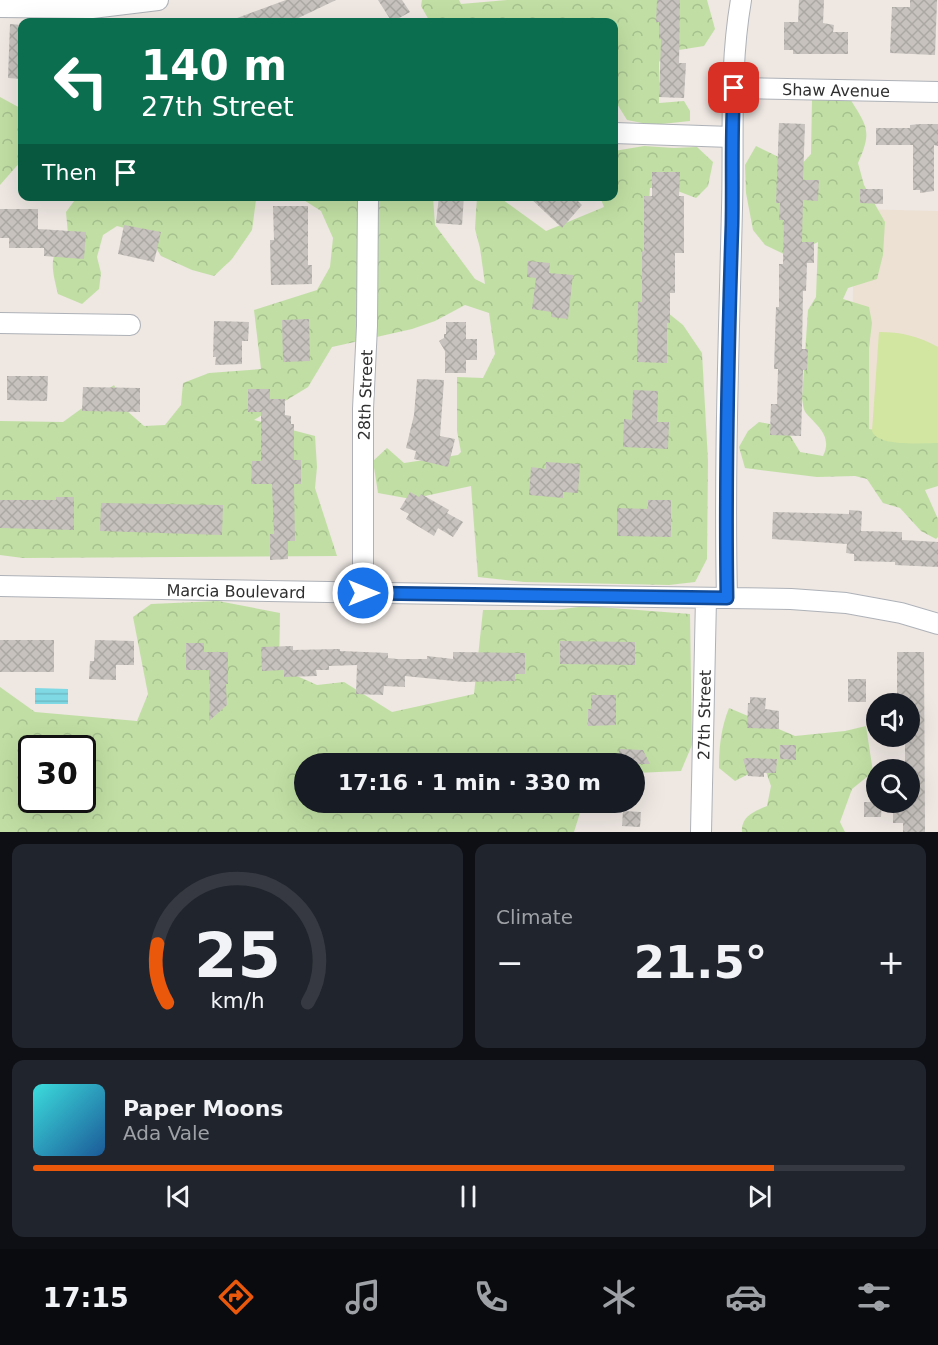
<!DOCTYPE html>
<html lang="en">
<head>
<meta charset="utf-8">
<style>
  :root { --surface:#171b24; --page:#20242c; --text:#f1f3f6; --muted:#9ea1a6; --line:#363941; --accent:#ea580c }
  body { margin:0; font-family:"DejaVu Sans",sans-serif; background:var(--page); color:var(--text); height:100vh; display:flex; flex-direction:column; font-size:22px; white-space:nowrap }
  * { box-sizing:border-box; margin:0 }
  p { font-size:20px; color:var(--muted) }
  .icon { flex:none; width:33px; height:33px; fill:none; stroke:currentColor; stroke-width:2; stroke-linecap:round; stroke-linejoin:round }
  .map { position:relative; height:832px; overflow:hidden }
  .sheet { display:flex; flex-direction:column; gap:12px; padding:12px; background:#0d0f14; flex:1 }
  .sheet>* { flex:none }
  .guide { position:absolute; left:18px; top:18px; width:600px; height:183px; border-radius:12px; box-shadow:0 6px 24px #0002; background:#0b6e4f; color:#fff; overflow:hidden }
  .fabs { position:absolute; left:866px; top:693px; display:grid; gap:12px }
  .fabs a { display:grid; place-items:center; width:54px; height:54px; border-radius:50%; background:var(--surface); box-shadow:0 6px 24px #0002; font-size:30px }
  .speed { position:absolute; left:18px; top:735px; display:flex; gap:12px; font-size:30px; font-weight:700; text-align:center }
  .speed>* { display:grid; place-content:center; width:78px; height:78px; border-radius:50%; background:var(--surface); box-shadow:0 6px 24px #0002; line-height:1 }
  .speed .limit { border:3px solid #111; border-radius:9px; background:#fff; color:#111 }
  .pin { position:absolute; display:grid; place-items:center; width:51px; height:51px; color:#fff; margin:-26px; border-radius:12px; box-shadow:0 3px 9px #0006 }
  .me { position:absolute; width:66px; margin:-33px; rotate:90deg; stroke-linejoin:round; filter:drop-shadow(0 0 4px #0008) }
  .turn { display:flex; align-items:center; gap:21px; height:126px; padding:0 24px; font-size:27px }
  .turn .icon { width:78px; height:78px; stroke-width:2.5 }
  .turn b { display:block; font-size:42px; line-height:51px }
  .then { display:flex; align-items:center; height:57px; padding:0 24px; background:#0003; gap:12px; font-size:22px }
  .big { font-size:45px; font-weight:700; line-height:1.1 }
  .sheet .card { flex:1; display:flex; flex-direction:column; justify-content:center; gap:9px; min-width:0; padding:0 21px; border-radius:12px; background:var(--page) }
  .sheet .dial { align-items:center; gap:0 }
  .dial svg { height:156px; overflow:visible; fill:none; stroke:var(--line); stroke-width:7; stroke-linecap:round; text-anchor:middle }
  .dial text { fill:var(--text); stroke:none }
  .song { display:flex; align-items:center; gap:18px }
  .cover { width:72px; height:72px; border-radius:9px; background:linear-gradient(135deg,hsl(180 70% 55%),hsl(210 70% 35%)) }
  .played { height:6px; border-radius:3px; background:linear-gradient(90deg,var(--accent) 85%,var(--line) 85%) }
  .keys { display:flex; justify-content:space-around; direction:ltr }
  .heat { display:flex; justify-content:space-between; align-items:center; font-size:33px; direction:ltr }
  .sheet .tiles { flex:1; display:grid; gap:12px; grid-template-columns:1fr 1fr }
  .card:last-child { grid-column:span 2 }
  .trip { position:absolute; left:294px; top:753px; width:351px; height:60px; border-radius:30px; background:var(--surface); box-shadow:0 6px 24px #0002; font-weight:700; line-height:60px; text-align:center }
  .menu { display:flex; height:96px; justify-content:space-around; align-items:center; background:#090b0e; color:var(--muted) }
  .menu .icon { width:42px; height:42px }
  .menu .active { color:var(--accent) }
  .menu b { font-size:27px; color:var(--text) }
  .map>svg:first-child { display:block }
  .education { fill:#ede1d3 }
  .forest { fill:url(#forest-crowns); fill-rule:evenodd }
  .pitch { fill:#d2e5a1 }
  .water { fill:url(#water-rules) }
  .building { fill:url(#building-cross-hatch) }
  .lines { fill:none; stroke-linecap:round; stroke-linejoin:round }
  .minor-casing { stroke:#aeb2b8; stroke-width:22 }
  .minor { stroke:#fff; stroke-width:20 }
  .route-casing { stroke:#114b97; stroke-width:15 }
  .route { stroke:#1a73e8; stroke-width:10 }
  .labels { text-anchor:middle; stroke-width:5; stroke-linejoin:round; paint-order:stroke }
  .street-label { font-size:16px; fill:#2e2e2e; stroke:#fff }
</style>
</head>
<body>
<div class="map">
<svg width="938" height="832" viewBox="0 0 938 832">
  <defs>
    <pattern id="forest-crowns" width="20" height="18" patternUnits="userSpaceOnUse" patternTransform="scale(1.5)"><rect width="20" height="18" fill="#c1dfa4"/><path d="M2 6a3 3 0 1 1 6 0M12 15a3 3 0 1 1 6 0" fill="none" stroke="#a6c08e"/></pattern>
    <pattern id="water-rules" width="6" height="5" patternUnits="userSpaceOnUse" patternTransform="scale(1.5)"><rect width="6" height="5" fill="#7fd9e5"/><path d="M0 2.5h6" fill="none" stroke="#6ebbc5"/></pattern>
    <pattern id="building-cross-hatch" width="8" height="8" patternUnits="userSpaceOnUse" patternTransform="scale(1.5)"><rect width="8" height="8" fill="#c7c2bd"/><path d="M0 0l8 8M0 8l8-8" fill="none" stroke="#aba7a3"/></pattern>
  </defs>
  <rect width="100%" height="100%" fill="#eee7e2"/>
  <path class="education" d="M854,209L938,211V470L851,450Z"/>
  <path class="forest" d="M422,0H459L461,4L507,0H707L715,29L704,46L666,52L659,62V103L684,101L690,111V121L652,125L627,120L614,99V22H430L421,6Z
    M830,93L848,95C865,125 874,128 858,163L864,185L885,222L883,255L877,279L848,288L843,299L869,307L872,323L869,348V429L913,437L938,439V486L925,490L938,519V537L936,539L921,531L900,508L883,503L867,479L855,476L817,477L745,468L739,447L748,431L759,422L785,427L800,452L823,456C833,436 817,426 806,413C803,409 803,404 802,398L808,310L816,297L818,242L788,256L765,245L753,230L746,193L745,165L756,146L799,167L811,154L812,100Z
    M0,97L22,109V160L0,185Z
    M644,146L674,148L697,147L713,162L708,186L696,198L667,187L650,188L642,292L683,325L702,353L708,461L707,559L695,582L669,585L524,582L478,577L471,486L411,499L378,493L373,461L387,448L404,463L458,455L461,452L457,431V377L483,378L495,354L489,313L465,305L435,321L412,329L332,347L308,387L254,420L315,436L317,467L315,488L337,556L23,558L0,555V421L63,422L114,385L127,411L144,426L165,425L181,405L183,383L209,373L261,369L254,310L317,290L330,267L333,238L321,211L299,197H293H433L435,225L475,279L485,284L480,248L475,229L477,197H499L546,231L604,207L600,197L614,196V151Z
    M77,197H263L256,200L252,230L232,259L214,276L192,270L161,256L147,234L117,226L103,235L97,257L101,273L99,289L82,304L58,294C52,269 47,255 68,234L66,212Z
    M218,601L280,613L279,668L317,685L344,682L392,712L474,694L483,610H554L586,606L690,614L692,745L681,771L635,773L634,764H304V802L583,803L574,832H0V687L35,712L137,721L148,694L133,617L151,604ZM32,748H82V800H32Z
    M729,708L795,736L845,731L866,726L873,772L852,789L840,822L845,832H742C741,816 755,811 767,806L771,786L764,766L735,781L719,768C719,747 721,728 729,708Z"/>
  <path class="pitch" d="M879,332C901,332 918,336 938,347V443C922,443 877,447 872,431Z"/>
  <path class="water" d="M35,688L68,689V704H35Z"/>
  <path class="building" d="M286,0H336L290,22H230L229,21Z
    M378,0H402L410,12L392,22Z
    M657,0H680L679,63H686L684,98L659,97L661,39H659V22H656Z
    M799,0H824L823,23L834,25L833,32H848V54H793V50H784V22H798Z
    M910,0H937L935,55L890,53L892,7H910Z
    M10,24L22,25V79L8,78Z
    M779,123L805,124L803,180H819L818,201L803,200L802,242H814V263H807L806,291H803L802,349H808L807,370H803L801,436L770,435L771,404H777L778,369H774L776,307H779V264H783L784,220H779L780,203H776Z
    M921,124H938V146L934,145V191L920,193V190H913V145H876V128H910V125Z
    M652,172H680L679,196H684V253H675V293H670V323H667V363L637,362L638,302H642V251L644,252V196H652Z
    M860,189H883V204L860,203Z
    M439,196H464L462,225L436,223Z
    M528,196H573L582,205L562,228Z
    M273,206H308V265H312V284L271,285L270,240H274Z
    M0,209H38V229L86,232L84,259L44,256V248H9V238H0Z
    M124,225L161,232L154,262L118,254Z
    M528,261L550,263L549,273L573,275L568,319L551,317V312L532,309L536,278L527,277Z
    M309,319L310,361L283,362L282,320Z
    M214,321L249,322L248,341H242V364L215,365L216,357H213Z
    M446,322H466V339H477V360H466V373H445V351L439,341L444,338V334H446Z
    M7,376H48L47,401L7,400Z
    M417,379L444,380L440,436L455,439L448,467L414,459L416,451L406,448L414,415Z
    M83,387L140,388V412L82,411Z
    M248,389H270V399H285V415L291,416V424H294V460H301V484H294L295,541H288V559L270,560V534H274L272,484H251L252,461H261V412H248Z
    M633,390L658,391L657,422H669L668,449L623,447L624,419L632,420Z
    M546,462L580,464L578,493L563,492V498L529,495L531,467L546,469Z
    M410,492L419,497L421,494L449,510L447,513L463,522L453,537L438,528L434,536L406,519L409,514L400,509Z
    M56,497H74V530L0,528V500H56Z
    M648,500H671V537L617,536V508L648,509Z
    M101,503L223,505L222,535L100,531Z
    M849,510L862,511L861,531L902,532V540L938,542V567L895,565V562L854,561V554L846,553L847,544L772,539L773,512L849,514Z
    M0,640H54V672H0Z
    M95,640L134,641V665H116V680L89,679L90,661H94Z
    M560,641L635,642V665L560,664Z
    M186,643H204V652H228V684H226L227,705L209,721L210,684H209V670H186Z
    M293,646V650L340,649V651L388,653V658L397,659H427V656L453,659V652L525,653V674H515V681L464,682L405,676V687L384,686L383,695L356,694L357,665L329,666V670H316L317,676L284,677V670L262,671L261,647Z
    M897,652H924L925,832H903V823H893V806H909V770H905V736H909V704H905V700H897Z
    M848,679H866V702H848Z
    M591,695H616V725L588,726V709H591Z
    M750,697L766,698L765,709L779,711V729L747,728L748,703H750Z
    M780,745H796V760L780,759Z
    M619,749L643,750L650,764H618Z
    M747,758L777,759L776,773H764V777L748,776L743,759Z
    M864,802H882L881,817H864Z
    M623,811L641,812L640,827L622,826Z"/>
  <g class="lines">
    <g class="minor-casing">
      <path id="minor" d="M0,7L92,8L158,0
        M734,88L938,92
        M614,133L731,137
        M0,323L130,325
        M0,586C264,592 527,595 791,599L846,603L901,613L938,624
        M363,593V409L367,326L368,196
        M727,598C724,468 729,338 732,208C734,139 729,69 741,0
        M701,832L706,598"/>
    </g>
    <use href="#minor" class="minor"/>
  </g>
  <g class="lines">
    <g class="route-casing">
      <path id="route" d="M363,593L727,598C725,474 728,349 732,225C733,179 731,134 734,88"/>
    </g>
    <use href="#route" class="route"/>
  </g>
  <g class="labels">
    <g class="street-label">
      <text transform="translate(836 90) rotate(1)" y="6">Shaw Avenue</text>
      <text transform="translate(365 395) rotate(-88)" y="6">28th Street</text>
      <text transform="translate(236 591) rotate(1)" y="6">Marcia Boulevard</text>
      <text transform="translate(704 715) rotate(-89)" y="6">27th Street</text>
    </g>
  </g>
</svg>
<div class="fabs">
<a><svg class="icon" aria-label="sound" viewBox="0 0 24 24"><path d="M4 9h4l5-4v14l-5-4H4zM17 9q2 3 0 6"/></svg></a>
<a><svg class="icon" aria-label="search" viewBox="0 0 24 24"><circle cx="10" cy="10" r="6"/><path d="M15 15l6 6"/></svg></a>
</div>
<div class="speed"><div class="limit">30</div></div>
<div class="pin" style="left:734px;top:88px;background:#d93025"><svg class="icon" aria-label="arrive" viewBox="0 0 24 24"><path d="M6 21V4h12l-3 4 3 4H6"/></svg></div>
<svg class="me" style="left:363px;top:593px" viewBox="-20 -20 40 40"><circle r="17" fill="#1a73e8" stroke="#fff" stroke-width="3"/><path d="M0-11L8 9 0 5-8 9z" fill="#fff"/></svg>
<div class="trip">17:16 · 1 min · 330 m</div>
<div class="guide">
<div class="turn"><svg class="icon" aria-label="left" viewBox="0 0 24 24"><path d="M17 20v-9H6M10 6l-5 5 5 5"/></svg><div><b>140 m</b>27th Street</div></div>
<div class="then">Then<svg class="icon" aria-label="arrive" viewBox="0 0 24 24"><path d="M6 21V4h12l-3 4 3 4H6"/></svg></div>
</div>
</div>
<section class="sheet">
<div class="tiles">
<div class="card dial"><svg viewBox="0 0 100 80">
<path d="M14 69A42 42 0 1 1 86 69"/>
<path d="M14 69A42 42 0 0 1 9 39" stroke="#ea580c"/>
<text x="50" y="56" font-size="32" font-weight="700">25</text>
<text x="50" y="72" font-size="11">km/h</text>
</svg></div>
<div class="card"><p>Climate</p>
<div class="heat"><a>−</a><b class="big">21.5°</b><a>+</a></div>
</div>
<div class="card">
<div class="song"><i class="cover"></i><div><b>Paper Moons</b><p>Ada Vale</p></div></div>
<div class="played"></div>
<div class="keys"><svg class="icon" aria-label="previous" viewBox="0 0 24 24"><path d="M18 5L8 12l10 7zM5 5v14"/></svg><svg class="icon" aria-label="pause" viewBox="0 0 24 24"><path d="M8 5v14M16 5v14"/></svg><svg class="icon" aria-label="next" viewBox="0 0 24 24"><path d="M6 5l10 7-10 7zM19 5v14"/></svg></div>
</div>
</div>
</section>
<nav class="menu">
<b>17:15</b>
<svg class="icon active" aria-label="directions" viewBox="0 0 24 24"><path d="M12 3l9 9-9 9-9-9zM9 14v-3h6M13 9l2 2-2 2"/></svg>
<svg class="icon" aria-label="music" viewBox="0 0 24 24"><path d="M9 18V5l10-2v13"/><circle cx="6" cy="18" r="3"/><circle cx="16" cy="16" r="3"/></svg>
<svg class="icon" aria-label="phone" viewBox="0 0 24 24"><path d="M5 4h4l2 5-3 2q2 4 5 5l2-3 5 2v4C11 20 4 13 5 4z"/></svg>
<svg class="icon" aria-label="climate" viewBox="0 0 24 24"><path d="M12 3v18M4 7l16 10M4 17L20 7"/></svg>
<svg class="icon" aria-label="car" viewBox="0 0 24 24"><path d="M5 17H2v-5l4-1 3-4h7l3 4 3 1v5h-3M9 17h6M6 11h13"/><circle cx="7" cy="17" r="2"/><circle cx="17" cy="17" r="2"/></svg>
<svg class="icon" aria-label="filters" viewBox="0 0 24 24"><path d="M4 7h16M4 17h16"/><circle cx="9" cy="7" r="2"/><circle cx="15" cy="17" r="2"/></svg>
</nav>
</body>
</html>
